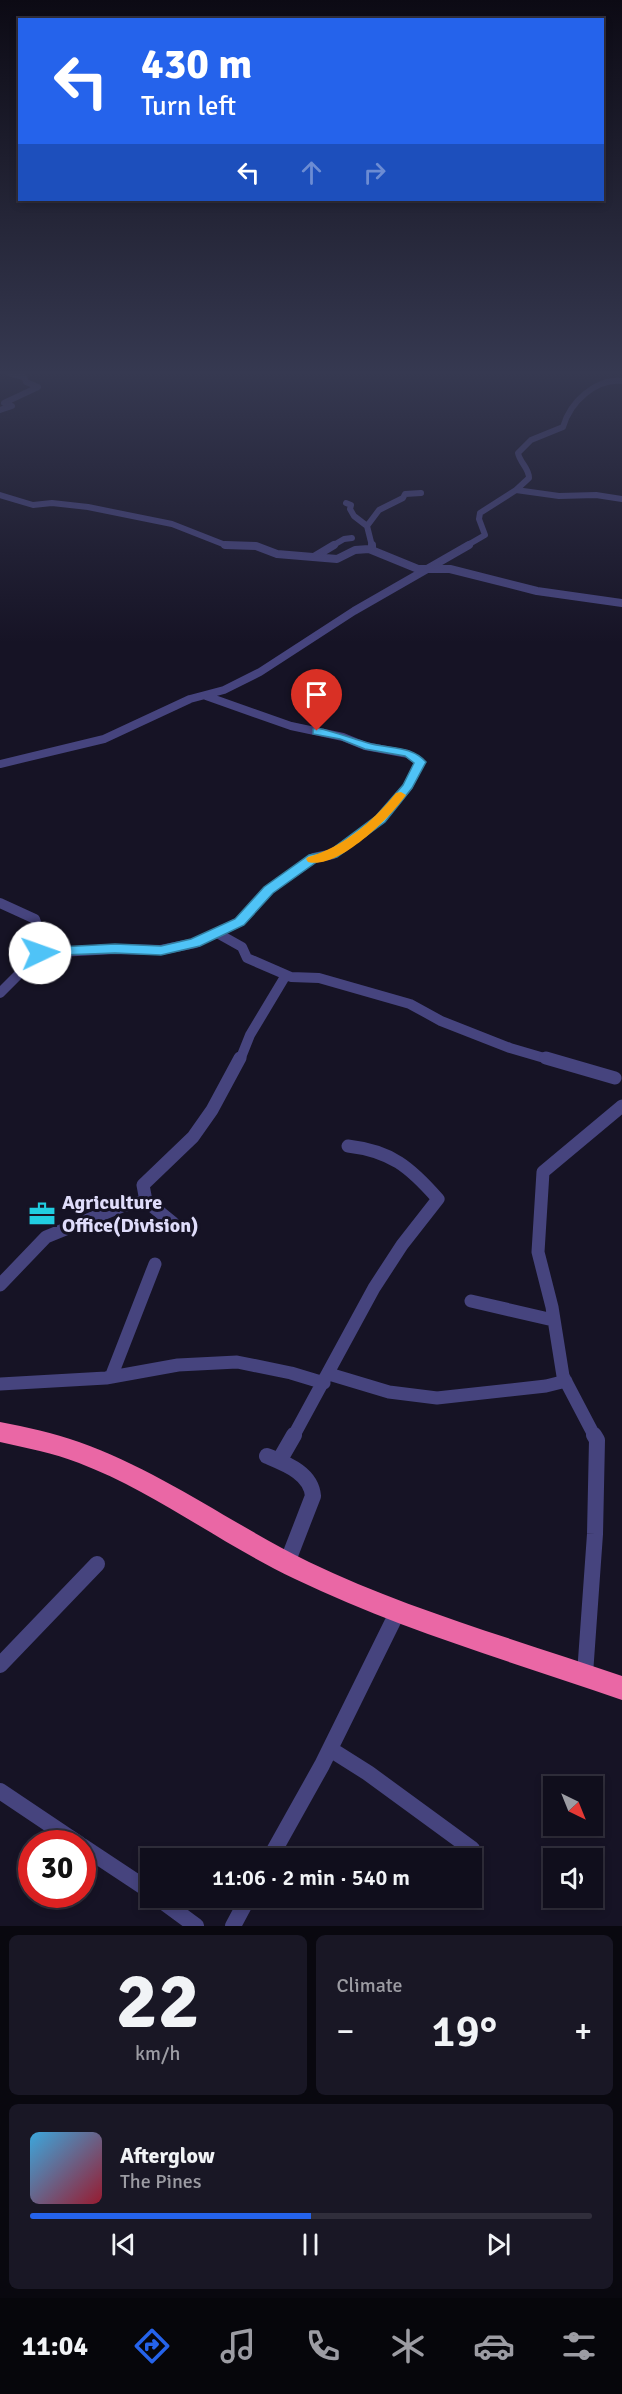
<!DOCTYPE html>
<html lang="en">
<head>
<meta charset="utf-8">
<style>
  :root { --surface:#100e1c; --page:#191725; --text:#f1f3f6; --muted:#9c9ca3; --line:#302e3b; --accent:#2563eb }
  body { margin:0; font-family:Signika,sans-serif; background:var(--page); color:var(--text); height:100vh; display:flex; flex-direction:column; font-size:22px; white-space:nowrap }
  * { box-sizing:border-box; margin:0 }
  p { font-size:20px; color:var(--muted) }
  .icon { flex:none; width:33px; height:33px; fill:none; stroke:currentColor; stroke-width:2; stroke-linecap:round; stroke-linejoin:round }
  .map { position:relative; height:1926px; overflow:hidden }
  .details { display:flex; flex-direction:column; gap:9px; padding:9px; background:#09080f; flex:1 }
  .details>* { flex:none }
  .guide { position:absolute; left:18px; top:18px; width:586px; height:183px; border-radius:0px; box-shadow:0 3px 9px #0003,0 0 0 2px var(--line); background:#2563eb; color:#fff; overflow:hidden }
  .needle { width:39px; rotate:137deg }
  .fabs { position:absolute; left:543px; top:1776px; display:grid; gap:12px }
  .fabs a { display:grid; place-items:center; width:60px; height:60px; border-radius:0px; background:var(--surface); box-shadow:0 3px 9px #0003,0 0 0 2px var(--line); font-size:30px }
  .speed { position:absolute; left:18px; top:1830px; display:flex; gap:12px; font-size:30px; font-weight:700; text-align:center }
  .speed>* { display:grid; place-content:center; width:78px; height:78px; border-radius:50%; background:var(--surface); box-shadow:0 3px 9px #0003,0 0 0 2px var(--line); line-height:1 }
  .speed .limit { border:9px solid #d22; background:#fff; color:#111 }
  .pin { position:absolute; display:grid; place-items:center; width:51px; height:51px; color:#fff; margin:-62px -26px; border-radius:50% 50% 50% 0; rotate:-45deg; box-shadow:0 0 6px #0007 }
  .pin .icon { rotate:45deg }
  .me { position:absolute; width:66px; margin:-33px; rotate:87deg; stroke-linejoin:round; filter:drop-shadow(0 0 4px #0008) }
  .turn { display:flex; align-items:center; gap:21px; height:126px; padding:0 24px; font-size:27px }
  .turn .icon { width:78px; height:78px; stroke-width:2.5 }
  .turn b { display:block; font-size:42px; line-height:51px }
  .lanes { display:flex; align-items:center; height:57px; padding:0 24px; background:#0003; justify-content:center; gap:30px; direction:ltr }
  .lanes .off { opacity:.35 }
  .big { font-size:45px; font-weight:600; line-height:1.1 }
  .details .widget { flex:1; display:flex; flex-direction:column; justify-content:center; gap:9px; min-width:0; padding:0 21px; border-radius:9px; background:var(--page) }
  .details .dial { align-items:center; gap:0 }
  .dial b { font-size:78px; line-height:1 }
  .song { display:flex; align-items:center; gap:18px }
  .cover { width:72px; height:72px; border-radius:9px; background:linear-gradient(135deg,hsl(200 70% 55%),hsl(350 70% 35%)) }
  .played { height:6px; border-radius:3px; background:linear-gradient(90deg,var(--accent) 50%,var(--line) 50%) }
  .keys { display:flex; justify-content:space-around; direction:ltr }
  .heat { display:flex; justify-content:space-between; align-items:center; font-size:33px; direction:ltr }
  .details .tiles { flex:1; display:grid; gap:9px; grid-template-columns:1fr 1fr }
  .widget:last-child { grid-column:span 2 }
  .trip { position:absolute; left:140px; top:1848px; width:342px; height:60px; border-radius:0px; background:var(--surface); box-shadow:0 3px 9px #0003,0 0 0 2px var(--line); font-weight:600; line-height:60px; text-align:center }
  .tab-bar { display:flex; height:96px; justify-content:space-around; align-items:center; background:#06060b; color:var(--muted) }
  .tab-bar .icon { width:42px; height:42px }
  .tab-bar .on { color:var(--accent) }
  .tab-bar b { font-size:27px; color:var(--text) }
  .map>svg:first-child { display:block }
  .lines { fill:none; stroke-linecap:round; stroke-linejoin:round }
  .minor-far4 { stroke:#46447e; stroke-width:6 }
  .minor-far3 { stroke:#46447e; stroke-width:8 }
  .minor-far2 { stroke:#46447e; stroke-width:10 }
  .minor-far1 { stroke:#46447e; stroke-width:13 }
  .minor { stroke:#46447e; stroke-width:16 }
  .highway { fill:#ea67a5; fill-rule:evenodd }
  .route { fill:#4fc3f7; stroke:#337fa1; stroke-width:1.5 }
  .slow { fill:#f59e0b }
  .labels { text-anchor:middle; stroke-width:6; stroke-linejoin:round; paint-order:stroke }
  .near-poi-label { font-size:20px; font-weight:bold; fill:#dfdcfa; stroke:#161325; text-anchor:start }
</style>
</head>
<body>
<div class="map">
<svg width="622" height="1926" viewBox="0 0 622 1926">
  <rect width="100%" height="100%" fill="#161325"/>
  <g class="lines">
    <path class="minor-far4" d="M0,410L12,406L4,403L38,387L26,382L24,377L11,374
      M516,490L559,496L596,495L622,499
      M0,495L33,505L52,503L88,507L172,524L228,546H257
      M346,503L351,505L350,509L354,516L367,526
      M332,546L344,539L352,538
      M372,546L367,526L379,510L403,498L405,494L421,493
      M466,546L485,535L479,519L480,513L516,490L529,478C529,468 520,463 518,453L531,440L563,427C570,402 596,378 622,381"/>
    <path class="minor-far3" d="M225,545L256,546L277,554L337,559L355,550L369,549L418,569H450L537,591L622,603
      M372,545V550
      M314,557L334,545
      M206,696L291,726L343,737L365,746L408,754L420,763L417,770
      M0,764L104,739L190,699L224,690L260,672L354,611L469,545"/>
    <path class="minor-far2" d="M0,903L35,919L42,940L40,953L0,993
      M217,933L242,947L247,958L291,977L319,978L410,1004L441,1021L510,1048L551,1060
      M40,953L115,949L161,950L195,943L239,922L269,890L314,858L333,854L381,819L408,786L417,768
      M240,1060L250,1035L286,975"/>
    <path class="minor-far1" d="M546,1058L615,1078
      M146,1201L143,1185L193,1137L212,1110L240,1058
      M0,1285L46,1237L122,1206L146,1201L173,1223
      M471,1301L553,1320
      M329,1374L389,1392L437,1398L546,1386L566,1381
      M111,1377L155,1264
      M0,1384L106,1378L178,1365L237,1362L291,1373L324,1383
      M293,1437L374,1288L402,1245L438,1199C410,1167 391,1151 348,1146
      M595,1437L563,1376L552,1307L538,1252L543,1172L622,1106"/>
    <path class="minor" d="M267,1456C286,1464 311,1473 313,1496L287,1563
      M279,1461L294,1435
      M0,1665L97,1564
      M585,1674L595,1534L597,1440L594,1435
      M330,1749L368,1773L472,1849
      M0,1791L79,1844
      M82,1846L150,1891
      M270,1858L322,1765L398,1611
      M158,1898L196,1926
      M233,1926L248,1898"/>
    <path class="highway" d="M0,1422C27,1427 53,1433 79,1442C161,1471 232,1524 309,1562C409,1610 518,1640 622,1676V1700C512,1662 399,1629 295,1579C221,1544 155,1492 79,1463C53,1453 27,1448 0,1442Z"/>
  </g>
  <linearGradient id="sky" x2="0" y2="1"><stop stop-color="#0c0a14"/><stop offset="0.58" stop-color="#363951"/><stop offset="1" stop-color="#363951" stop-opacity="0"/></linearGradient>
  <rect width="622" height="643" fill="url(#sky)"/>
  <path class="route" d="M317,728C335,732 351,738 368,743C388,749 411,745 426,762L412,788L385,822L337,857L318,861L273,893L244,925L200,946L161,955L115,953L35,956L33,953L40,948L115,944L161,946L191,939L235,919L264,887L309,855L329,851L376,816L403,785L414,763L405,756L365,749L340,739L313,734V729Z"/>
  <path class="slow" d="M401,792L406,795C390,818 338,870 308,862L306,859L308,857C344,847 373,821 396,793Z"/>
  <defs>
    <g id="office-bare" transform="scale(2.07)"><path d="M-6-3h4V-5.5h4V-3h4V5H-6ZM-1-4.5V-3h2v-1.5ZM-6 0V1H6V0Z" fill="#21cde1" stroke="#161325" stroke-width="2.5" paint-order="stroke"/></g>
  </defs>
  <g fill-rule="evenodd">
    <use href="#office-bare" x="42" y="1214"/>
  </g>
  <g class="labels">
    <g class="near-poi-label">
      <text x="62" y="1209">Agriculture<tspan x="62" dy="23">Office(Division)</tspan></text>
    </g>
  </g>
</svg>
<div class="fabs">
<a><svg class="needle" viewBox="-14 -14 28 28"><path d="M0-13l5 13h-10z" fill="#e53935"/><path d="M0 13l5-13h-10z" fill="#9c9ca3"/></svg></a>
<a><svg class="icon" aria-label="sound" viewBox="0 0 24 24"><path d="M4 9h4l5-4v14l-5-4H4zM17 9q2 3 0 6"/></svg></a>
</div>
<div class="speed"><div class="limit">30</div></div>
<div class="pin" style="left:317px;top:731px;background:#d93025"><svg class="icon" aria-label="arrive" viewBox="0 0 24 24"><path d="M6 21V4h12l-3 4 3 4H6"/></svg></div>
<svg class="me" style="left:40px;top:953px" viewBox="-20 -20 40 40"><circle r="19" fill="#fff"/><path d="M0-13L10 11 0 6-10 11z" fill="#4fc3f7"/></svg>
<div class="trip">11:06 · 2 min · 540 m</div>
<div class="guide">
<div class="turn"><svg class="icon" aria-label="left" viewBox="0 0 24 24"><path d="M17 20v-9H6M10 6l-5 5 5 5"/></svg><div><b>430 m</b>Turn left</div></div>
<div class="lanes"><svg class="icon" aria-label="left" viewBox="0 0 24 24"><path d="M17 20v-9H6M10 6l-5 5 5 5"/></svg><svg class="icon off" aria-label="ahead" viewBox="0 0 24 24"><path d="M12 20V5M6 11l6-6 6 6"/></svg><svg class="icon off" aria-label="right" viewBox="0 0 24 24"><path d="M7 20v-9h11M14 6l5 5-5 5"/></svg></div>
</div>
</div>
<section class="details">
<div class="tiles">
<div class="widget dial"><b>22</b><p>km/h</p></div>
<div class="widget"><p>Climate</p>
<div class="heat"><a>−</a><b class="big">19°</b><a>+</a></div>
</div>
<div class="widget">
<div class="song"><i class="cover"></i><div><b>Afterglow</b><p>The Pines</p></div></div>
<div class="played"></div>
<div class="keys"><svg class="icon" aria-label="previous" viewBox="0 0 24 24"><path d="M18 5L8 12l10 7zM5 5v14"/></svg><svg class="icon" aria-label="pause" viewBox="0 0 24 24"><path d="M8 5v14M16 5v14"/></svg><svg class="icon" aria-label="next" viewBox="0 0 24 24"><path d="M6 5l10 7-10 7zM19 5v14"/></svg></div>
</div>
</div>
</section>
<nav class="tab-bar">
<b>11:04</b>
<svg class="icon on" aria-label="directions" viewBox="0 0 24 24"><path d="M12 3l9 9-9 9-9-9zM9 14v-3h6M13 9l2 2-2 2"/></svg>
<svg class="icon" aria-label="music" viewBox="0 0 24 24"><path d="M9 18V5l10-2v13"/><circle cx="6" cy="18" r="3"/><circle cx="16" cy="16" r="3"/></svg>
<svg class="icon" aria-label="phone" viewBox="0 0 24 24"><path d="M5 4h4l2 5-3 2q2 4 5 5l2-3 5 2v4C11 20 4 13 5 4z"/></svg>
<svg class="icon" aria-label="climate" viewBox="0 0 24 24"><path d="M12 3v18M4 7l16 10M4 17L20 7"/></svg>
<svg class="icon" aria-label="car" viewBox="0 0 24 24"><path d="M5 17H2v-5l4-1 3-4h7l3 4 3 1v5h-3M9 17h6M6 11h13"/><circle cx="7" cy="17" r="2"/><circle cx="17" cy="17" r="2"/></svg>
<svg class="icon" aria-label="filters" viewBox="0 0 24 24"><path d="M4 7h16M4 17h16"/><circle cx="9" cy="7" r="2"/><circle cx="15" cy="17" r="2"/></svg>
</nav>
</body>
</html>
